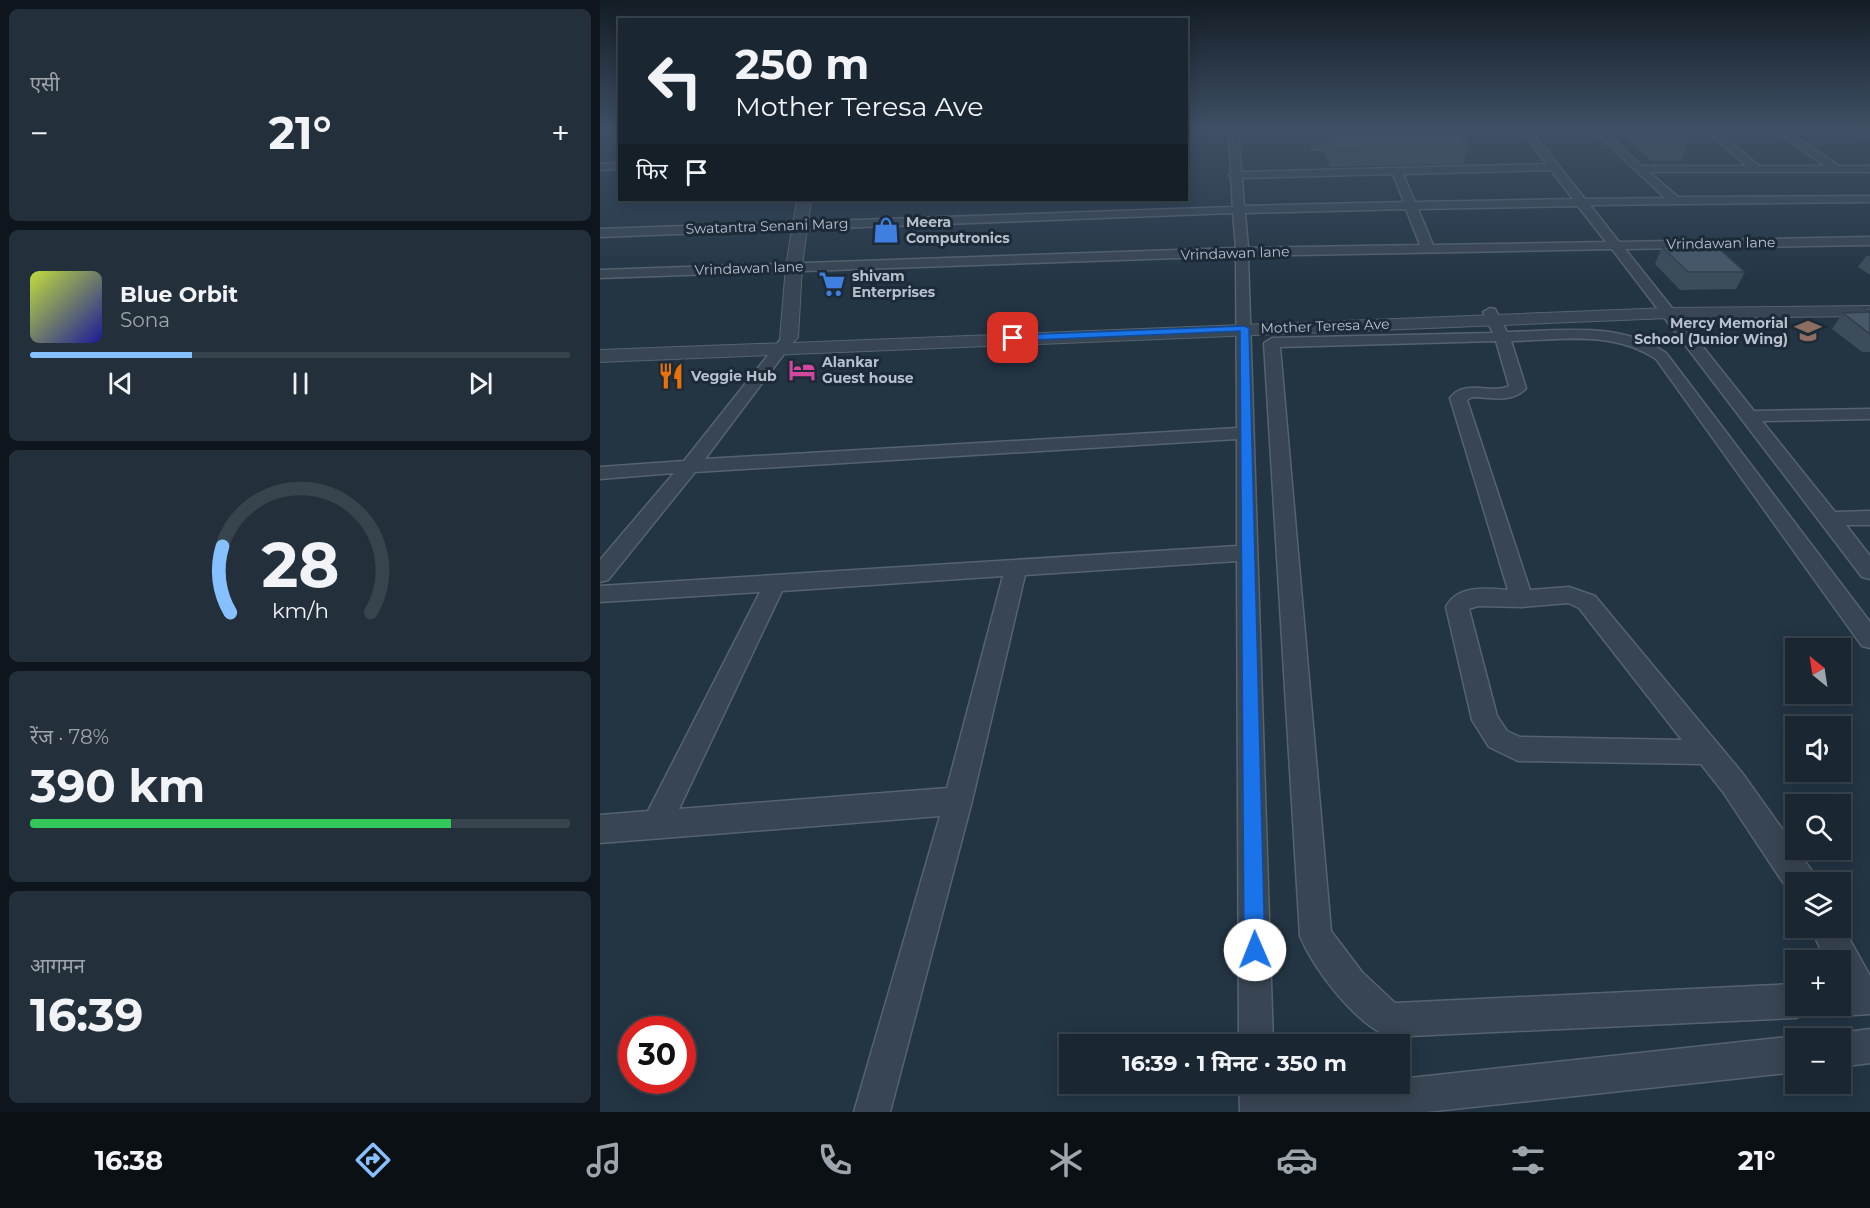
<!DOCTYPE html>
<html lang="hi">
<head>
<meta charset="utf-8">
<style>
  :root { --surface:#1a2732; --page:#232f3a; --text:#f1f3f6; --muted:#9fa5ac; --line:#38444d; --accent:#87c0ff }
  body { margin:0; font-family:Montserrat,"Noto Sans Devanagari",sans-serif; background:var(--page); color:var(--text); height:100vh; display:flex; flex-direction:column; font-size:22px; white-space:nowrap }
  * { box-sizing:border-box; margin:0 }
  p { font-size:20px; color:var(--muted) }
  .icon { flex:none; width:33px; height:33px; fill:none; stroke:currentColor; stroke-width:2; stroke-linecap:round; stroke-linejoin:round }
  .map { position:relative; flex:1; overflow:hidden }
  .sheet { display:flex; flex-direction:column; gap:9px; padding:9px; background:#0e151c; width:600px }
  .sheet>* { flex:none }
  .hud { position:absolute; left:18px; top:18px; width:570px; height:183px; border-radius:0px; box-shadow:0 3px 15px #0003,0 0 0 2px var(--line); background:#1a2732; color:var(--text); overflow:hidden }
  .needle { width:39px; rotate:330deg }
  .controls { position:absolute; left:1185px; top:638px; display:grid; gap:12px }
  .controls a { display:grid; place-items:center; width:66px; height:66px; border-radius:0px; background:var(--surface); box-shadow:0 3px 15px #0003,0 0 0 2px var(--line); font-size:30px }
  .speed { position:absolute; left:18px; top:1016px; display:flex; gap:12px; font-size:30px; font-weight:700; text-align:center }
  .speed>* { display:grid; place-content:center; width:78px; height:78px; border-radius:50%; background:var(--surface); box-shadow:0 3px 15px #0003,0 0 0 2px var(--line); line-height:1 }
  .speed .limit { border:9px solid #d22; background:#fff; color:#111 }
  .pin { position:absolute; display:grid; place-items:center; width:51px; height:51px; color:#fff; margin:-26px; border-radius:12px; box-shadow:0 3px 9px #0006 }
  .me { position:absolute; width:66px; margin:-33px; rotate:359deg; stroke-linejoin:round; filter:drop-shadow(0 0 4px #0008) }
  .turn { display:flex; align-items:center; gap:21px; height:126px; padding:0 18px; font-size:27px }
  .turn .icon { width:78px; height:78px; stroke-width:2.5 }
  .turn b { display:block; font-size:42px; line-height:51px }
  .then { display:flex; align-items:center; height:57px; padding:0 18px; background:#0003; gap:12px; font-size:22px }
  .big { font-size:45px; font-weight:700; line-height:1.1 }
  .sheet .card { flex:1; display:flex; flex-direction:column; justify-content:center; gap:9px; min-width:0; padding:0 21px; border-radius:9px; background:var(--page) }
  .sheet .dial { align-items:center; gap:0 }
  .dial svg { height:156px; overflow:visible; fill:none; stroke:var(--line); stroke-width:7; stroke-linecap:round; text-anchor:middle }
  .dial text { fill:var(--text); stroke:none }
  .song { display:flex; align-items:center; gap:18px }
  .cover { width:72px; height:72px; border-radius:9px; background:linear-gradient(135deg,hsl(70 70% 55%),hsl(240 70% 35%)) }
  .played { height:6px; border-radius:3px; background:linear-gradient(90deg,var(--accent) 30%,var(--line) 30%) }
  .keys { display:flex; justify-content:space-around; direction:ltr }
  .heat { display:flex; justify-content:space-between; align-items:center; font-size:33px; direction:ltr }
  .charge { height:9px; border-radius:4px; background:linear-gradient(90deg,#34c759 78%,var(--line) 0) }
  .trip { position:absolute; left:459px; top:1034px; width:351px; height:60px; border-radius:0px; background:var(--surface); box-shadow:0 3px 15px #0003,0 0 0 2px var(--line); font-weight:700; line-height:60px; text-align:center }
  .dock { display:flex; height:96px; justify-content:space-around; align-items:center; background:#0a1014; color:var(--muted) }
  .dock .icon { width:42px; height:42px }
  .dock .active { color:var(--accent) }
  .dock b { font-size:27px; color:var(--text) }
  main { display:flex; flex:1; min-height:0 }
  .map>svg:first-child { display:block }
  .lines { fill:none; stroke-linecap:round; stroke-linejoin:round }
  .minor-casing { stroke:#56636f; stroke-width:3 }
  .tertiary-casing { stroke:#56636f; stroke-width:2 }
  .minor { fill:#384552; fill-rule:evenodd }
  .tertiary { fill:#384552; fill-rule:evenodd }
  .wall { fill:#3d4c5a }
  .building { fill:#475869; stroke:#323e4a; stroke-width:1.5 }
  .route { fill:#1a73e8; stroke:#114b97; stroke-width:1.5 }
  .labels { text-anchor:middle; stroke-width:6; stroke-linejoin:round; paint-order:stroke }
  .far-poi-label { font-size:14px; font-weight:bold; fill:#b5c0cc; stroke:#1d2a37; text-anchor:start }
  .far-street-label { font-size:14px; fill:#b5c0cc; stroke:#1d2a37 }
</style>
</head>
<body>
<main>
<section class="sheet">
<div class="card"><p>एसी</p>
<div class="heat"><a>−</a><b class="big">21°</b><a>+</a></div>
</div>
<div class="card">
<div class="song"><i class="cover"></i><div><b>Blue Orbit</b><p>Sona</p></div></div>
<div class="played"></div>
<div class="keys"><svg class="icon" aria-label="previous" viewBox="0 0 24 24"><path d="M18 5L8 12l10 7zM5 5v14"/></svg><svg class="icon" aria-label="pause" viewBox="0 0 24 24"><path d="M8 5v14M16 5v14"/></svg><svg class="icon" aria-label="next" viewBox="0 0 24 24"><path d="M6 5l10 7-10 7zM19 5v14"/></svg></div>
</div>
<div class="card dial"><svg viewBox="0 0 100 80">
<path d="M14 69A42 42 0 1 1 86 69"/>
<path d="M14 69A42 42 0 0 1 10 35" stroke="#87c0ff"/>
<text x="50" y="56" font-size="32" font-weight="700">28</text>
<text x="50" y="72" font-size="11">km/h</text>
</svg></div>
<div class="card"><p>रेंज · 78%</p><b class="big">390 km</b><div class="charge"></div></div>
<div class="card"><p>आगमन</p><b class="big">16:39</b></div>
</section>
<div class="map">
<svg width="1270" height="1112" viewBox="0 0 1270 1112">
  <rect width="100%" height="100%" fill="#233443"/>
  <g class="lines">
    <g class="minor-casing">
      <path id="minor" d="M0,130H6L0,133Z
        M629,130H638L641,172L947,164L921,130H930L985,199L1065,198L993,130H1002L1042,166H1147L1106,130H1116L1159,166H1225L1175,130H1185L1239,166H1270V172H1049L1078,197L1270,196V202L990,205L1019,242L1270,237V245L1025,249L1154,411L1270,409V419L1162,421L1235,512L1270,511V525H1246L1270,556V579L1262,577L1012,249L648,256L673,1044H639L637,561L425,575L372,801L290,1112H254L340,816L0,843V815L48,811L160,592L0,602V586L637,546V439L95,472L8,580L0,582V560L74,473L0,479V467L84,461L184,335L189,334L196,338L105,459L637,428L636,256L0,278V270L636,248L633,213L0,237V229L633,207L631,177L629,175L631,173ZM951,170L973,199L815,202L803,174ZM793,174L804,202L644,206L642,178ZM978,206L1006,242L833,245L818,209ZM806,209L820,245L648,248L645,213ZM403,576L347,788L79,809L182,591Z
        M1254,130L1270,133V140Z
        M717,144H753L758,147L753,150L714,149L712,147Z
        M20,163V169L0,170V164Z
        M890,308L895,309L907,332C962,331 1019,321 1066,353L1270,622V648L1262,646L1056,359C1012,330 960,340 911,341L926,388C913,404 889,397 872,397L867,400L930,590L969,587L995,596L1143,774L1212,871L1216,882H1196V895L1190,893L1123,792L1101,764L918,761L889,747L872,720L846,607C857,585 887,588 908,590L850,398C865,378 891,395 909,386L896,341L680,347L731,931L762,972L795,1003L1196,984V1005H1211L1208,1013L1196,1018L789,1037C755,1023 714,970 700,936L664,343L672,338L893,333L883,312ZM968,603L979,608L1082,740L920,737L907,731L897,716L869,609L878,606L922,607Z
        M1240,922L1270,976V1014L1240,1016L1228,1011L1226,1005H1240V960H1226L1210,927H1240Z
        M1270,1029V1063L1240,1067V1038H1228L1240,1033Z
        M1196,1036L1200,1038H1196V1072L826,1112H640L639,1083H675V1092L758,1083H800V1079Z"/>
    </g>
    <g class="tertiary-casing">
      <path id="tertiary" d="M197,200H211L202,266L198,338L192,343L1069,308L1270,306V316L1069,318L0,362V350L187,343L180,338L186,266Z"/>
    </g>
    <use href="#minor" class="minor"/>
    <use href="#tertiary" class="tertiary"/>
  </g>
  <path class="wall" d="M1018,130H1074L1089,142L1081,161H1052Z
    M726,132L868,145L864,164L730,167L724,151Z
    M1062,247L1145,272L1136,289L1080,290L1055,264Z
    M1266,256H1270V275L1258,267Z
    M1264,308H1270V352H1262L1232,329L1243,313L1261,312Z"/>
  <path class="building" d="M1046,130H1074L1089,142L1060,141Z
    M726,132H858L868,145L732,148Z
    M1116,246L1145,272H1088L1062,247Z
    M1264,308H1270V334L1243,313L1269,312Z"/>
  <linearGradient id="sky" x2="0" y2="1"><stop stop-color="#131d25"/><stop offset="0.45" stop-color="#3f5066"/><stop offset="1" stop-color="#3f5066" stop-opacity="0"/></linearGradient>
  <rect width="1270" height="286" fill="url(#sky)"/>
  <path class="route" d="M644,326L649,328L665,950L662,958L655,961L647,958L644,950L640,331L413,341L409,338L413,335Z"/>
  <defs>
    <g id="shop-bare" transform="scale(2.07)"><path d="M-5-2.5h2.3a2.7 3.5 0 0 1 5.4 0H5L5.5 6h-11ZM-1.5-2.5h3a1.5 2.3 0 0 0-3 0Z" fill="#3f7fe0" stroke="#1d2a37" stroke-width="2.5" paint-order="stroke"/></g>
    <g id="supermarket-bare" transform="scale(2.07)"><path d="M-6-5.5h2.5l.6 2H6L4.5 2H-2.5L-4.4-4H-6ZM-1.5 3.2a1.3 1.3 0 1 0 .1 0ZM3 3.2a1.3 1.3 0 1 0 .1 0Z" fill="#3f7fe0" stroke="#1d2a37" stroke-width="2.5" paint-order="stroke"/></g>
    <g id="school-bare" transform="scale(2.07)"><path d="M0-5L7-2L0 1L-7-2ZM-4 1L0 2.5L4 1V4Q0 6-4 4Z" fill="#8d6e63" stroke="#1d2a37" stroke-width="2.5" paint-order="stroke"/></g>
    <g id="hotel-bare" transform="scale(2.07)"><path d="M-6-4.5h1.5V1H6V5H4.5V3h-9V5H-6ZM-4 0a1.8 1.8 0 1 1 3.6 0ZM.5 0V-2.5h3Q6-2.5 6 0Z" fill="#d1479c" stroke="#1d2a37" stroke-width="2.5" paint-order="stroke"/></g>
    <g id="restaurant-bare" transform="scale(2.07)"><path d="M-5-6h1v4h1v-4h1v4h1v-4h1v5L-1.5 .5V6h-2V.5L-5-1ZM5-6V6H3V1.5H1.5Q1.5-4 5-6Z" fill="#e8710a" stroke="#1d2a37" stroke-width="2.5" paint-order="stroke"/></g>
  </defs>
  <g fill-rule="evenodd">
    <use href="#shop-bare" x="286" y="230"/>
    <use href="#supermarket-bare" x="232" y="284"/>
    <use href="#school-bare" x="1208" y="331"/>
    <use href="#hotel-bare" x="202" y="370"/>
    <use href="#restaurant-bare" x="71" y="376"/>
  </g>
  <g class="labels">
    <g class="far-poi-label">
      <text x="306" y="227">Meera<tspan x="306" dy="16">Computronics</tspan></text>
      <text x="252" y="281">shivam<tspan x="252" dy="16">Enterprises</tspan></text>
      <text x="1188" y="328" text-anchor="end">Mercy Memorial<tspan x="1188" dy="16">School (Junior Wing)</tspan></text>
      <text x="222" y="367">Alankar<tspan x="222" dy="16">Guest house</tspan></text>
      <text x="91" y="381">Veggie Hub</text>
    </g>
    <g class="far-street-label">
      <text transform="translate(167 226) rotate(-2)" y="5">Swatantra Senani Marg</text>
      <text transform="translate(1121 243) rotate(-1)" y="5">Vrindawan lane</text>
      <text transform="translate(635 253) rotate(-2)" y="5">Vrindawan lane</text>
      <text transform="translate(149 268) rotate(-2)" y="5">Vrindawan lane</text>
      <text transform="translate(725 326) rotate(-2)" y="5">Mother Teresa Ave</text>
    </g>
  </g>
</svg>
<div class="controls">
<a><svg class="needle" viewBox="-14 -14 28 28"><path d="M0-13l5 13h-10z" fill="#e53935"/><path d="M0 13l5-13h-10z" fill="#9fa5ac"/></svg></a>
<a><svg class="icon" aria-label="sound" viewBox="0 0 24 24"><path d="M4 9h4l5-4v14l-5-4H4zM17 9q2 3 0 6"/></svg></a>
<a><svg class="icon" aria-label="search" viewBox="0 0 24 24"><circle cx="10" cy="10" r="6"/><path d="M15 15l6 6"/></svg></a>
<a><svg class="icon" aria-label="layers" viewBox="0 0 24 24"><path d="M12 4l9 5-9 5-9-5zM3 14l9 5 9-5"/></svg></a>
<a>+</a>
<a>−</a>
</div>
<div class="speed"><div class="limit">30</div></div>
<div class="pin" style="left:413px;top:338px;background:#d93025"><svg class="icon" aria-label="arrive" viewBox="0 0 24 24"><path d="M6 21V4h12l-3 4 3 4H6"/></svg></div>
<svg class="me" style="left:655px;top:950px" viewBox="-20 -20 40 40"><circle r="19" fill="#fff"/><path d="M0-13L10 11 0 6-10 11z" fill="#1a73e8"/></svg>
<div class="trip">16:39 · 1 मिनट · 350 m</div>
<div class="hud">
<div class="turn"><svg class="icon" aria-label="left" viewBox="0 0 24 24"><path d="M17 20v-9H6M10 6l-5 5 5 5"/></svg><div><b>250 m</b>Mother Teresa Ave</div></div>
<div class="then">फिर<svg class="icon" aria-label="arrive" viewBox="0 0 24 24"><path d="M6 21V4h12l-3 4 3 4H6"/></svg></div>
</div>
</div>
</main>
<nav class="dock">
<b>16:38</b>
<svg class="icon active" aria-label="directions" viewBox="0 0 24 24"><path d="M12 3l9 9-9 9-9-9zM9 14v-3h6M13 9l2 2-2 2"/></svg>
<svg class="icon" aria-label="music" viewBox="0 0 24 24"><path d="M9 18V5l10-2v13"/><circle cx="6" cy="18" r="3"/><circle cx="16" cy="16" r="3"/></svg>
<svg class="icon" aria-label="phone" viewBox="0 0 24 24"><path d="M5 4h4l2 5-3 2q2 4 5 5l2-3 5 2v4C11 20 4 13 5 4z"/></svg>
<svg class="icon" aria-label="climate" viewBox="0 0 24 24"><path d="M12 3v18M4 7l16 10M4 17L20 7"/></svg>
<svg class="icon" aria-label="car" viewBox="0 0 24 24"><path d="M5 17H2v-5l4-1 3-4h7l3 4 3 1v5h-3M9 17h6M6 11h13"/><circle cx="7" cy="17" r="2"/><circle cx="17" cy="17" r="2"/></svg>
<svg class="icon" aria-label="filters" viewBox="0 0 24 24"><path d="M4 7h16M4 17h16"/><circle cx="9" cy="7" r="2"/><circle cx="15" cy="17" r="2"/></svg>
<b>21°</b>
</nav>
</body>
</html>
